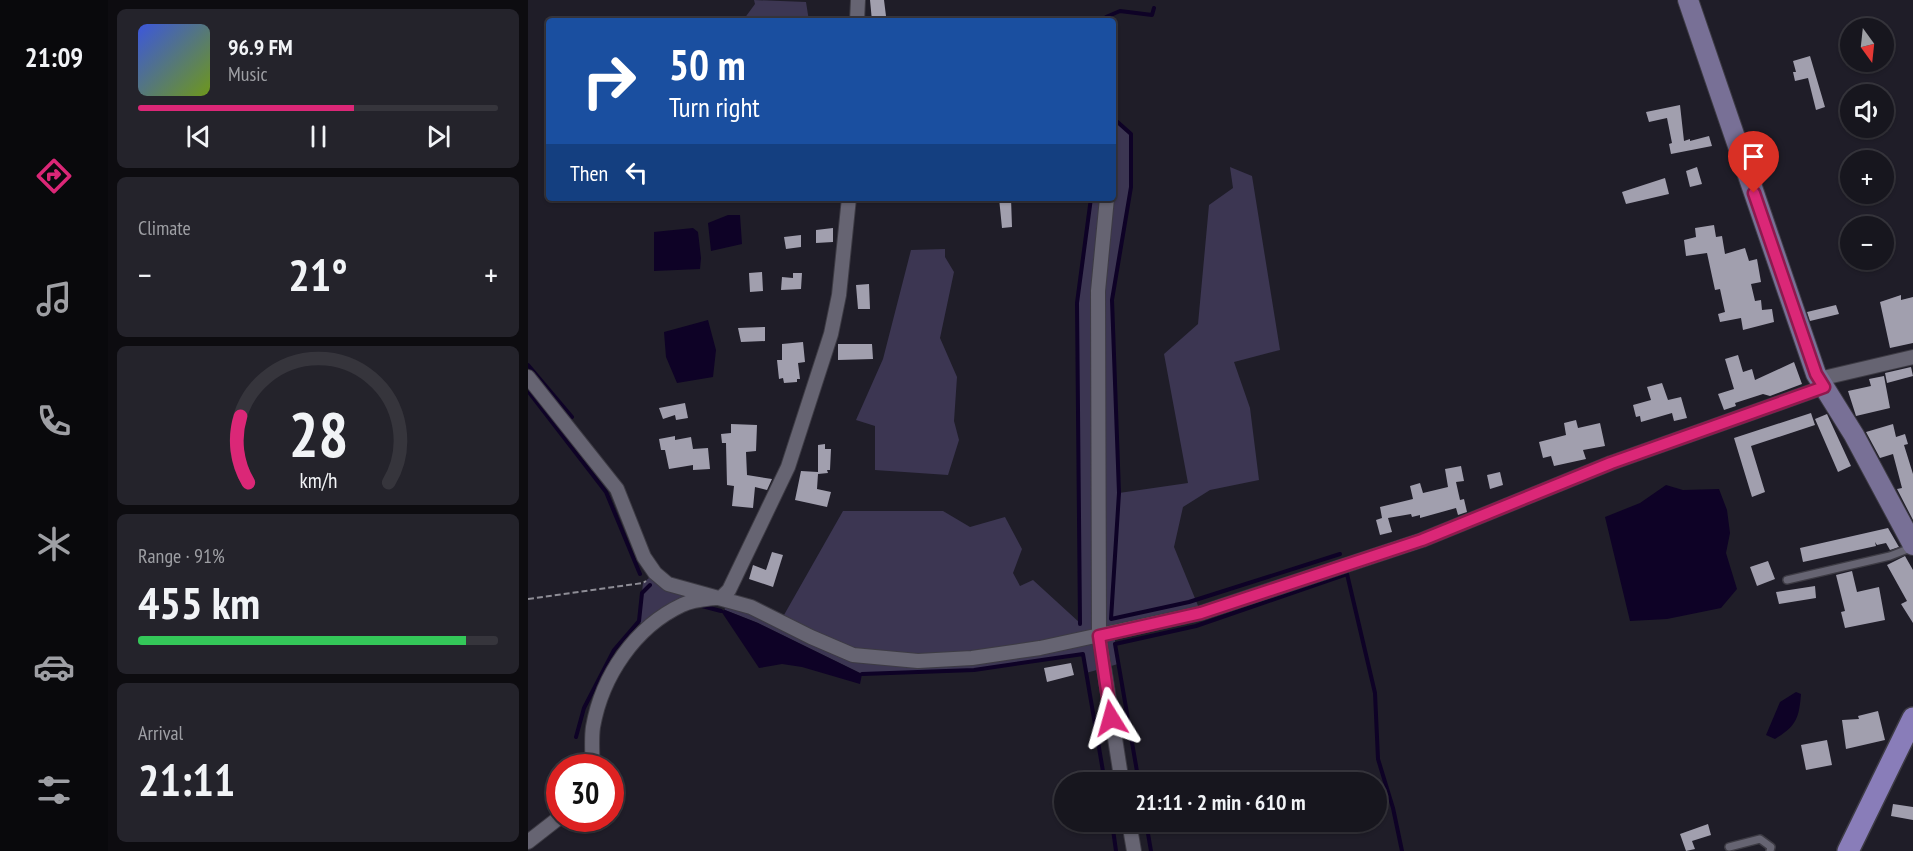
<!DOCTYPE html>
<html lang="en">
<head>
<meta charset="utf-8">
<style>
  :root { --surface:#17161e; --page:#24232b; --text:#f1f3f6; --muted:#9e9fa4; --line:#36353c; --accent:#db2777 }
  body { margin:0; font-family:"PT Sans Narrow",sans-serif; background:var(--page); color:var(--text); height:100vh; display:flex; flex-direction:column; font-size:22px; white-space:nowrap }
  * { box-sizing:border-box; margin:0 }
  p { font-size:20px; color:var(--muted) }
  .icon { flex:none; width:33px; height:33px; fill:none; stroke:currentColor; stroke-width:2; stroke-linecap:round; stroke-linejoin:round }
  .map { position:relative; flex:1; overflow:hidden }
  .details { display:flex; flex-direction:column; gap:9px; padding:9px; background:#0d0c10; width:420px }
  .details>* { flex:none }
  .hud { position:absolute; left:18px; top:18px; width:570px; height:183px; border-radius:6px; box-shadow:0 2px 4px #0004,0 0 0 2px var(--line); background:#1a4fa0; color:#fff; overflow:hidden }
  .needle { width:39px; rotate:165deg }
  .buttons { position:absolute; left:1312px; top:18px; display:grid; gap:12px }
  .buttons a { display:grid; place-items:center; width:54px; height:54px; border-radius:50%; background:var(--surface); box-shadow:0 2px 4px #0004,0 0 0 2px var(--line); font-size:30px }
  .speed { position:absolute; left:18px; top:754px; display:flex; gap:12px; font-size:30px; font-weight:700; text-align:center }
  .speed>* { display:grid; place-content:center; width:78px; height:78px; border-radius:50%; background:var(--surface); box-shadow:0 2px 4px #0004,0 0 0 2px var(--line); line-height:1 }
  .speed .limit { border:9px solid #d22; background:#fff; color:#111 }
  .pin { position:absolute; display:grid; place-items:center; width:51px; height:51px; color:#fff; margin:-62px -26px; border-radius:50% 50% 50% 0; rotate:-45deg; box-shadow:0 0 6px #0007 }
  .pin .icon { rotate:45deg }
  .me { position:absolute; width:66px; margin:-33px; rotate:352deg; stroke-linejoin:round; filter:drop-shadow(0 0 4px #0008) }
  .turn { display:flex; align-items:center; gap:21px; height:126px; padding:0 24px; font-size:27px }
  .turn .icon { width:78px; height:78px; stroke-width:2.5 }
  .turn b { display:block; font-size:42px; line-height:51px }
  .then { display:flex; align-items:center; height:57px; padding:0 24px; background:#0003; gap:12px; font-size:22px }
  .big { font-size:45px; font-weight:800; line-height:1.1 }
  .details .card { flex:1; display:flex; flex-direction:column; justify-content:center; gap:9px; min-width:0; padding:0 21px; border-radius:9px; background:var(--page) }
  .details .dial { align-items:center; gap:0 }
  .dial svg { height:156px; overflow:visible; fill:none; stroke:var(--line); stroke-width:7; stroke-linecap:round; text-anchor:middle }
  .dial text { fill:var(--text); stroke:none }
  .song { display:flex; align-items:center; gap:18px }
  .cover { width:72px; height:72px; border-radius:9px; background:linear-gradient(135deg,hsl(230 70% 55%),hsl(80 70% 35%)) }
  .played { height:6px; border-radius:3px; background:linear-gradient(90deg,var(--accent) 60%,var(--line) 60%) }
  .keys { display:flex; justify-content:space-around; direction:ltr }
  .heat { display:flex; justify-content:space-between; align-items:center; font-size:33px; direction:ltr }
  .charge { height:9px; border-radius:4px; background:linear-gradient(90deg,#34c759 91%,var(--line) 0) }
  .trip { position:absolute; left:526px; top:772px; width:333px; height:60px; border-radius:30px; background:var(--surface); box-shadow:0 2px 4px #0004,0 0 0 2px var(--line); font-weight:800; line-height:60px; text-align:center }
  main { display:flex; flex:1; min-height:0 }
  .tabs { display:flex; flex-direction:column; width:108px; justify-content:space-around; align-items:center; background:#09090c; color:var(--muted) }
  .tabs .icon { width:42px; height:42px }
  .tabs .current { color:var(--accent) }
  .tabs b { font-size:27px; color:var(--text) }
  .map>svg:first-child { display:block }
  .green { fill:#3c3652 }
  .water { fill:#0e0226 }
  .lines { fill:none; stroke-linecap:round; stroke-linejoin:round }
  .stream { stroke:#0e0226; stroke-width:4 }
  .building { fill:#a19fae }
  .lane-casing { stroke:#3d3b44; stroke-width:10 }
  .street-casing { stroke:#3d3b44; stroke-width:16 }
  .secondary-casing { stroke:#3d3b44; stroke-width:22 }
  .primary-casing { stroke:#3d3b44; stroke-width:24 }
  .path { stroke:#8e8d96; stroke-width:2; stroke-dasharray:6 3; stroke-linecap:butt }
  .lane { stroke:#666472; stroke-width:7 }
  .street { stroke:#666472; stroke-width:14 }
  .secondary { stroke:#787096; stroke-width:20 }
  .primary { stroke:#897db9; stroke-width:21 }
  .route-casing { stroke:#8e194d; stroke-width:15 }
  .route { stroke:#db2777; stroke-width:10 }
</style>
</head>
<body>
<main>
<nav class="tabs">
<b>21:09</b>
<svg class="icon current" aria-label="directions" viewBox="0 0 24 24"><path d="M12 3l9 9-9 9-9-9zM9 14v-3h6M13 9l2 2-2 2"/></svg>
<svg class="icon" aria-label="music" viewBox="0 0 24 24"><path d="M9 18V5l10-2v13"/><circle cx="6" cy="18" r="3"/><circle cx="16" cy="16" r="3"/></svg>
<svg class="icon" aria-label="phone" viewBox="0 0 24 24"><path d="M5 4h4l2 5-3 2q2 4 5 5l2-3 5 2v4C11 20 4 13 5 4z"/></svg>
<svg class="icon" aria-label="climate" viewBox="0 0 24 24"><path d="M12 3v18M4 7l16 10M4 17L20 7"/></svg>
<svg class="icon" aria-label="car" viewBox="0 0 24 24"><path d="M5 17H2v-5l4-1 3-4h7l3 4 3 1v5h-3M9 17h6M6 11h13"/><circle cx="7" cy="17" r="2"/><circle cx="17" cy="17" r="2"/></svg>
<svg class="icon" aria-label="filters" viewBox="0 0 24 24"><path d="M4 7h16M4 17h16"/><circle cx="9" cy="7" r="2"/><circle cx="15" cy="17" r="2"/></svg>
</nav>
<section class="details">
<div class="card">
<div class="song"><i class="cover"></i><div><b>96.9 FM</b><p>Music</p></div></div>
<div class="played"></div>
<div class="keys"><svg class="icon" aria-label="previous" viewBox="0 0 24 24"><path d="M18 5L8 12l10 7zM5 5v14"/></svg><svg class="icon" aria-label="pause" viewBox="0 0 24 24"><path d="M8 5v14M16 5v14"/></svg><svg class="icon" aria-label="next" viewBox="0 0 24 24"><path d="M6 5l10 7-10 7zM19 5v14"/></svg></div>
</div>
<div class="card"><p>Climate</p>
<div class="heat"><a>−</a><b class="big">21°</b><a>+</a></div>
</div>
<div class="card dial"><svg viewBox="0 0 100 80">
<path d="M14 69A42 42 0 1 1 86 69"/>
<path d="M14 69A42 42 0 0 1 10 35" stroke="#db2777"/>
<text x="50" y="56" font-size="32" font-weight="700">28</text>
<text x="50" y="72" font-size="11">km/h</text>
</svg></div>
<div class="card"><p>Range · 91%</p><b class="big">455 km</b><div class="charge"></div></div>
<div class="card"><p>Arrival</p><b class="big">21:11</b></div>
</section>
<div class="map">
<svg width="1385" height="851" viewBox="0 0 1385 851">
  <rect width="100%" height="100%" fill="#1f1d28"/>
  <path class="green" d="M226,0L278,2L281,21H195L216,19L227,4Z
    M585,118L603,134V187L584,300L591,493L660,483L636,354L670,324L681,205L705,188L702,167L724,176L752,350L706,362L722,408L731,480L682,490L655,507L646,547L673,613L586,633L590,664L558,673L555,654L446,670L334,674L230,623L197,610L194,597C161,600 145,609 118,629L111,621L115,583L127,573C149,591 169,590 196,598C216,604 234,612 252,622L315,511H415L442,527L477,517L494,549L485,573L492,586L505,580L552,623L549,303L563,198H585Z
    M417,249V257L426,272L412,338L429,377L426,421L431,440L420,475L347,470V426L328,420L355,359L383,250Z"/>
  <path class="water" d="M200,215H212L214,244L183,251L180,223Z
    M165,228L170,232L173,258L172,269L126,271V232Z
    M180,320L188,350L185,377L149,383L138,357L136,332Z
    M1138,485L1155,490L1191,489L1199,510L1202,533L1198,553L1209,589L1193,608L1139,619L1102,621L1077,517L1112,503Z
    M197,610L230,623L334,674L332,684L274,667L254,664L231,668L193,611Z
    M1268,692L1273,694C1271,719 1268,726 1247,739L1238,735L1252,702Z"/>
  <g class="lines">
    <path class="stream" d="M578,21V17L592,11L624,15L626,8
      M585,118L603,134V187L584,300L591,493L583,619L661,602L812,554
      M0,365L44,417
      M0,391L78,492L112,574
      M174,606L193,611
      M552,624L549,303L563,198
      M334,674L446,670L555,654L577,783
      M48,737L56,708L86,650L111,621L114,593L122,585
      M611,783L587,644L668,626L819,574L847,693L850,759L865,808L874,851
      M584,822L588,851
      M618,822L623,851"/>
  </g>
  <path class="building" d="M342,0H356L358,16L354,17V21H344Z
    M1282,56L1297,107L1288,110L1280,78L1267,81L1265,72H1268L1265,61Z
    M1152,105L1156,141L1162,139V141L1181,136L1184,146L1143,154L1141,144L1144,143L1139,118L1121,122L1118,112Z
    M1169,167L1174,184L1162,187L1158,171Z
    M1137,178L1141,194L1098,204L1094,192Z
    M471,198H483L484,227L474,228Z
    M1186,225L1188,237L1194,236L1197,254L1217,248L1221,261L1229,259L1233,282L1223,284L1227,301L1233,300L1234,310L1244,309L1246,322L1215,330L1213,318L1192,322L1190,314L1197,312L1192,289L1187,290L1179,253L1158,256L1156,240L1168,237L1167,228Z
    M305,228V242L288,243V230Z
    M273,235V247L258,249L256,237Z
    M234,272L235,291L222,292L221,273Z
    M265,273H274L273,289L253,290L254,277L265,278Z
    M341,284L342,309H330L328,285Z
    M1373,295V300L1385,297V343L1362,348L1352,302Z
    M1308,305L1311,314L1282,321L1279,312Z
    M237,327V341L213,342L210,328Z
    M275,342L277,362L270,363L272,379H269V382L256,383L255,378L251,379L249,360H254V344Z
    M310,344H344L345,359L310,360Z
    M1210,355L1215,372L1224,369L1227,380L1266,362L1274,384L1242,396L1235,394L1207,403L1208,406L1196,410L1190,394L1206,389L1197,359Z
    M1383,367L1385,376L1359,383L1357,373Z
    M1356,376L1362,408L1328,416L1320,391L1343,386L1341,379Z
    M1134,383L1140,400L1153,397L1159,418L1146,421L1144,413L1113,422L1112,416L1108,417L1105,405L1123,400L1119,387Z
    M157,403L160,418L148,420L147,415L135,419L131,408Z
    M1283,413L1287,425L1223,446L1237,492L1224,497L1206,438Z
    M1299,414L1323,466L1310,472L1287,419Z
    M1048,420L1050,428L1072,423L1077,446L1055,450L1058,459L1026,466L1023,456L1015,458L1011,442L1038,435L1036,423Z
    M203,424L229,425L228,451L218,452L219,475L244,479L239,490L227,487L225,508L204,506L206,486L199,485L198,443H194L193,434L203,433Z
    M1365,424L1368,437L1377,434L1380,444L1376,445L1385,474V520L1369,489L1374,488L1365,454L1352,458L1338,432Z
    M147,436V440L163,437L165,449L180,448L182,469L165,470V465L141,469L137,450H133L131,439Z
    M297,444V449H303L302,470H299L300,473L290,474L289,489L303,492L299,507L267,500L273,471L290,472V445Z
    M933,466L936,481L928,482L932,500L936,499L939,512L930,515L928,508L892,518V515L884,517L883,514L860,518L864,532L852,535L848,520L854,518L852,507L885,499L882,486L892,483L895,493L920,487L917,469Z
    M972,472L975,485L962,489L959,475Z
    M1360,528L1371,547L1362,550L1358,543L1349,545L1347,542L1348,546L1275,562L1272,548Z
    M244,552L255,555L245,587L221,579L225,565L238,570Z
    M1377,556L1385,570V623L1373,604L1379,601L1359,565Z
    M1240,561L1247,579L1229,586L1222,567Z
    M1324,571L1329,592L1351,587L1357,620L1317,628L1313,612L1317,611L1308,575Z
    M1287,586L1288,598L1251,604L1248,592Z
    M543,663L546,675L519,682L516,668Z
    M1350,711L1357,740L1318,749L1314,720L1331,719L1330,716Z
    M1299,740L1304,765L1278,770L1273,745Z
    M1365,804L1385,807V820L1363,816Z
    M1180,824L1183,835L1164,841L1167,849L1158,851L1152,834Z"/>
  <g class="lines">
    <g class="lane-casing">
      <path id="lane" d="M1259,580L1362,556L1385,547
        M1201,847L1232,839L1243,847L1242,851"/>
    </g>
    <g class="street-casing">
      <path id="street" d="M329,21L330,0
        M579,198L570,291L571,636L594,783
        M0,377L89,489L116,557L127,573L140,584L223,607L283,637L325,655L390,661L444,658L512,648L673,613L894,540L1083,463L1296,387
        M1291,379L1385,357
        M64,768C65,755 63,740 65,727C74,676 107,627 154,605C166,599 181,599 194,597L201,590L260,467L303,334L311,295L321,198
        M601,822L606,851
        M0,842L32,817"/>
    </g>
    <g class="secondary-casing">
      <path id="secondary" d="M1160,0L1288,374L1326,435L1385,545"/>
    </g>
    <g class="primary-casing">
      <path id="primary" d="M1320,851L1385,718"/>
    </g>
    <path class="path" d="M0,599L115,583L118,581"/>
    <use href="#lane" class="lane"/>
    <use href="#street" class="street"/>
    <use href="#secondary" class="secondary"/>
    <use href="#primary" class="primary"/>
  </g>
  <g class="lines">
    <g class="route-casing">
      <path id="route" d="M583,718L571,636L673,613L894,540L1083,463L1296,387L1288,374L1226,193"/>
    </g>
    <use href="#route" class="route"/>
  </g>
</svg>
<div class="buttons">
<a><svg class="needle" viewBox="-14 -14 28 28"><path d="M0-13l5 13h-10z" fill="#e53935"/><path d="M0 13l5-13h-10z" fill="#9e9fa4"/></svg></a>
<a><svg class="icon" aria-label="sound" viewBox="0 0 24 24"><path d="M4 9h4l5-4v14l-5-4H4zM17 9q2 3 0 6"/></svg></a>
<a>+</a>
<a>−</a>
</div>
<div class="speed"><div class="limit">30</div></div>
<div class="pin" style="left:1226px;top:193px;background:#d93025"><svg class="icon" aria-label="arrive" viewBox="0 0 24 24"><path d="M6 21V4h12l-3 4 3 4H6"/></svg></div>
<svg class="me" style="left:583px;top:718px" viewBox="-20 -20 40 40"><path d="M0-17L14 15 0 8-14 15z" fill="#db2777" stroke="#fff" stroke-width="4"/></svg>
<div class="trip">21:11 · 2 min · 610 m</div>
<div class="hud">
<div class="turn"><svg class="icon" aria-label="right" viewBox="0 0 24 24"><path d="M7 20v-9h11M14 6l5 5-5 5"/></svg><div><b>50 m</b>Turn right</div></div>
<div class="then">Then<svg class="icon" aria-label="left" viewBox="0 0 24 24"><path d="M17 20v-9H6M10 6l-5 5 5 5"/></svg></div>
</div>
</div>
</main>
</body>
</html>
